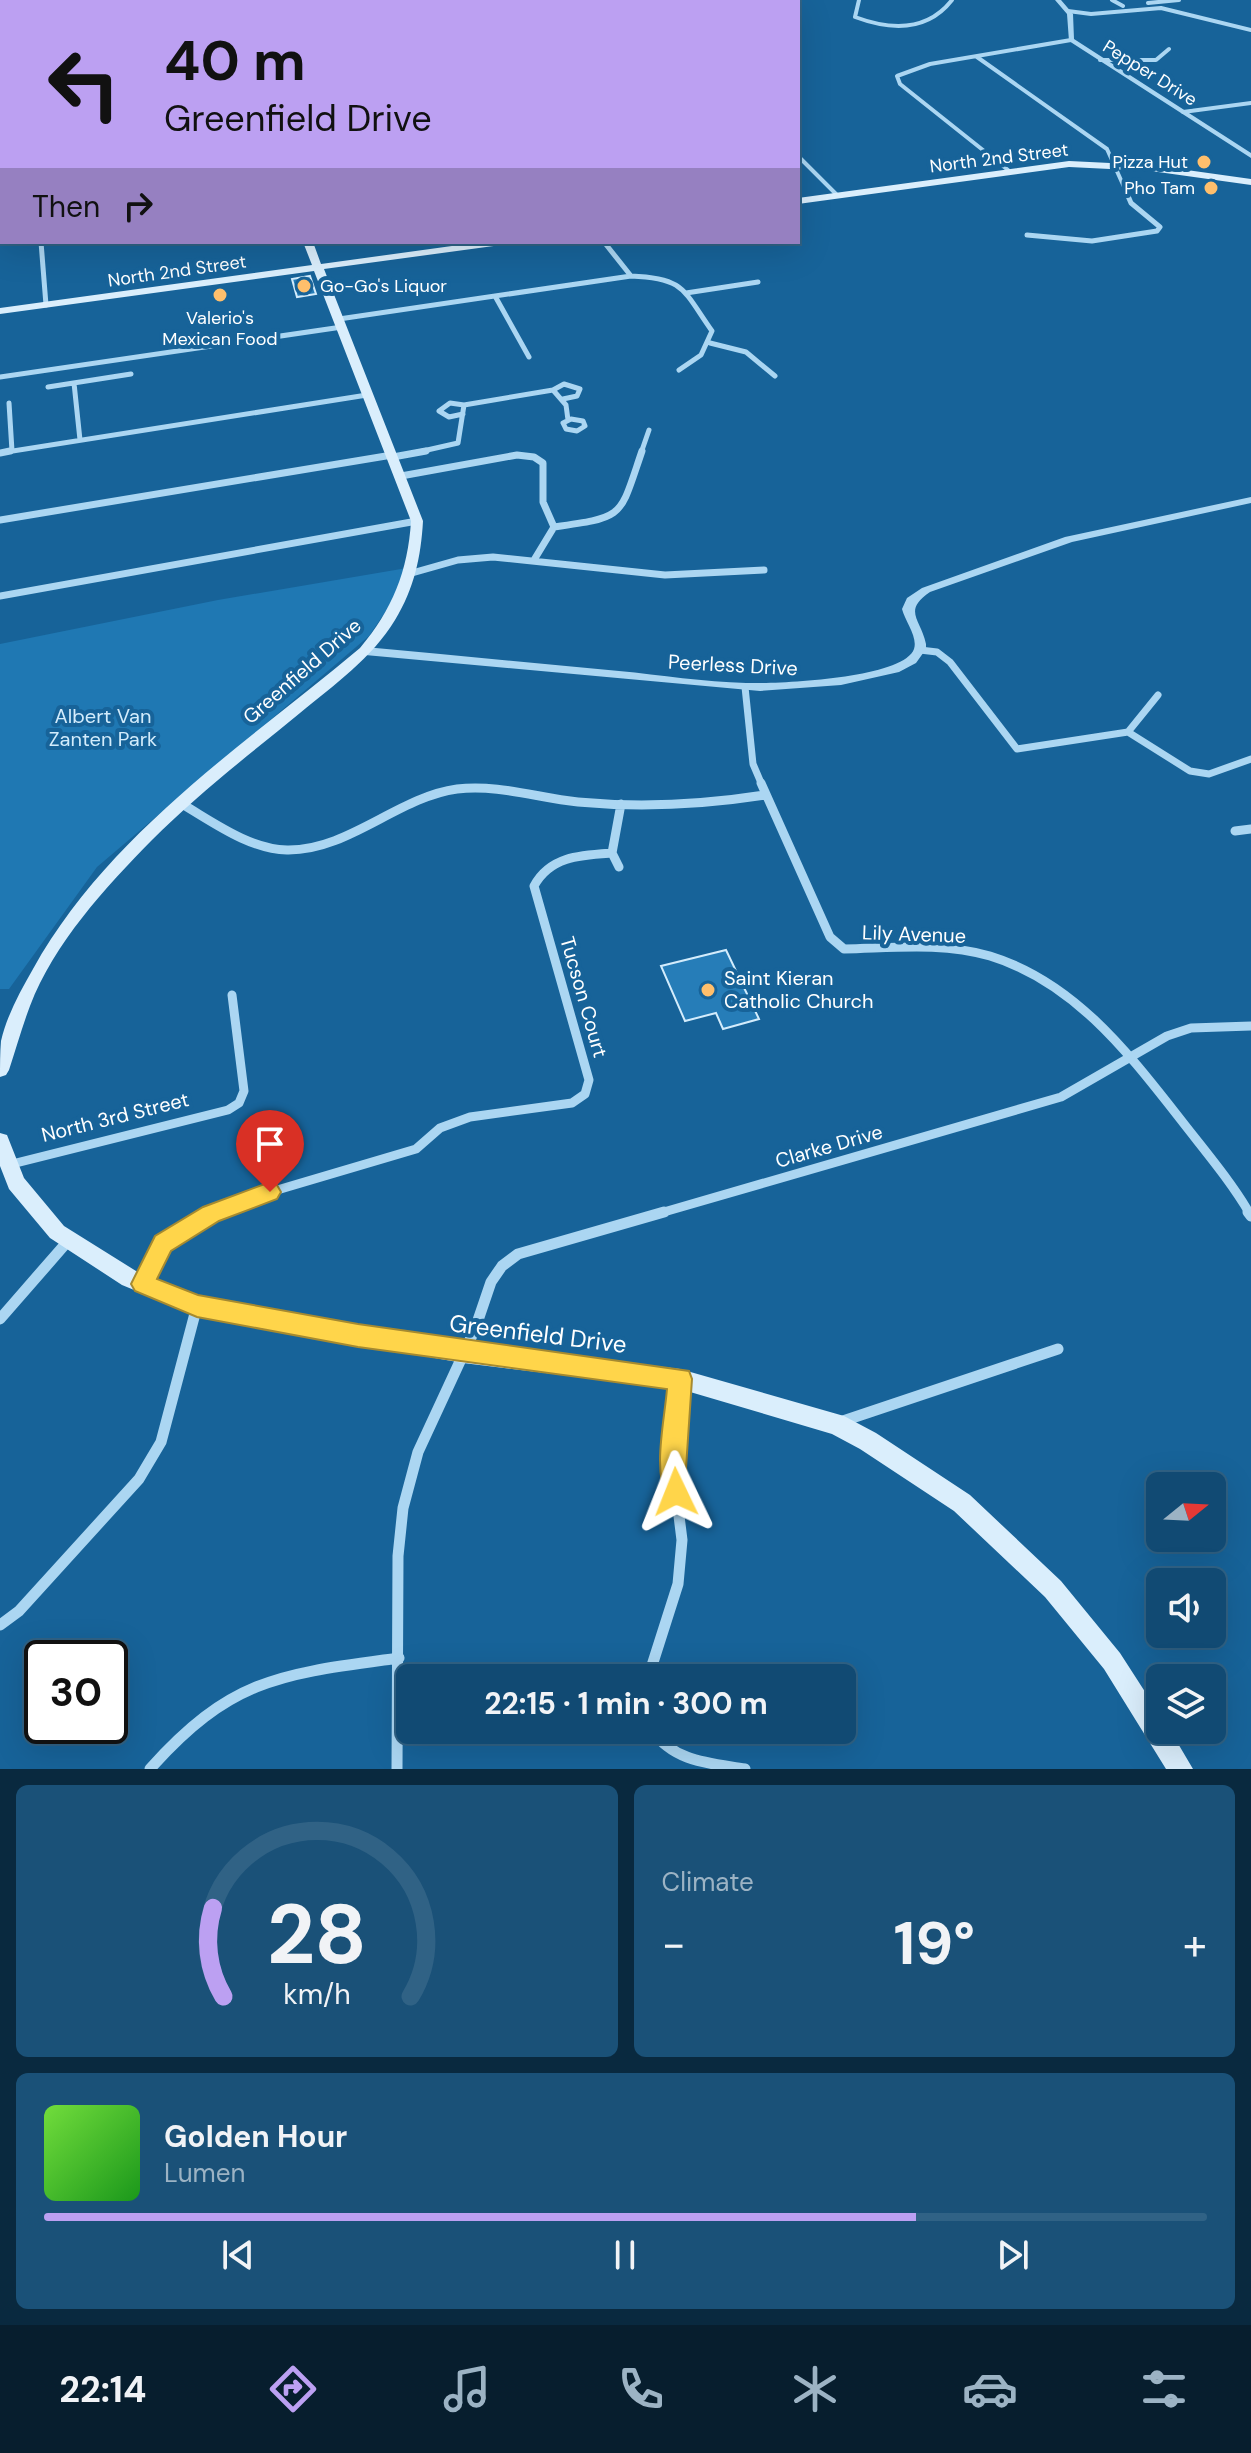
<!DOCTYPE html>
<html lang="en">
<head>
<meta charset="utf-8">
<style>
  :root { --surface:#114a73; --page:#1a5178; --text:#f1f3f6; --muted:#9cb3c4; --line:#306285; --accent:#bca0f2 }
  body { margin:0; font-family:"DM Sans",sans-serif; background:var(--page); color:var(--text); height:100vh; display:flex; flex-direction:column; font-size:30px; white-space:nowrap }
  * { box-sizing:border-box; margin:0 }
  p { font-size:26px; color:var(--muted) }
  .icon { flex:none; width:44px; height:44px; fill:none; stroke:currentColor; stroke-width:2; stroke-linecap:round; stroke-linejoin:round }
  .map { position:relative; height:1769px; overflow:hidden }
  .drawer { display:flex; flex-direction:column; gap:16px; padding:16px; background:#09293f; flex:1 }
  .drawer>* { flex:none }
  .guide { position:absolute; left:0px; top:0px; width:800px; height:244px; box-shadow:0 8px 32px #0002,0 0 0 2px var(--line); background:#bca0f2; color:#111; overflow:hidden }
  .needle { width:52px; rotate:72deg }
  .tools { position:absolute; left:1146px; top:1472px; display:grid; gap:16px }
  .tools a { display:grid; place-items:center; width:80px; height:80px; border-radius:12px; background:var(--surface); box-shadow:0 8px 32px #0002,0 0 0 2px var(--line); font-size:40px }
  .speed { position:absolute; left:24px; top:1640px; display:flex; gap:16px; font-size:40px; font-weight:700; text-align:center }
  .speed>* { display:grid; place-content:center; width:104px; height:104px; border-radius:50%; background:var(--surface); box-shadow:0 8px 32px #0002,0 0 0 2px var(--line); line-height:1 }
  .speed .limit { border:4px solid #111; border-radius:12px; background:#fff; color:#111 }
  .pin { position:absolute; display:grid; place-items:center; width:68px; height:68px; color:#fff; margin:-82px -34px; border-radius:50% 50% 50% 0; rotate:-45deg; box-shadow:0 0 8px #0007 }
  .pin .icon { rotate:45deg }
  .me { position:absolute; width:88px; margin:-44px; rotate:358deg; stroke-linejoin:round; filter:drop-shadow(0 0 6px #0008) }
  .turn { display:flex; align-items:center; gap:28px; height:168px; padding:0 32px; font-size:36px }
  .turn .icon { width:104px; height:104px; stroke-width:2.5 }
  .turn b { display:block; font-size:56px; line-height:68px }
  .then { display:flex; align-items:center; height:76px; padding:0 32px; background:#0003; gap:16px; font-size:30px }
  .big { font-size:60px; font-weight:700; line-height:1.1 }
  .drawer .widget { flex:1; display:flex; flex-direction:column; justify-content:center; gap:12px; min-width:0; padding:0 28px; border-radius:12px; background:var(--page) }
  .drawer .dial { align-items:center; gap:0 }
  .dial svg { height:208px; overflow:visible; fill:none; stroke:var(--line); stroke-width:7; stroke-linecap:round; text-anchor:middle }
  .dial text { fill:var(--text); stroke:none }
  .song { display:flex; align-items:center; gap:24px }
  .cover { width:96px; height:96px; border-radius:12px; background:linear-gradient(135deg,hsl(100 70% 55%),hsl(120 70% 35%)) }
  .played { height:8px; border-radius:4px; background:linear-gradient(90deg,var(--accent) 75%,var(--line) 75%) }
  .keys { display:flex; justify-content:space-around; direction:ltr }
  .heat { display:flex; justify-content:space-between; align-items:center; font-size:44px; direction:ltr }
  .drawer .tiles { flex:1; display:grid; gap:16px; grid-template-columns:1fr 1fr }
  .widget:last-child { grid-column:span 2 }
  .trip { position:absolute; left:396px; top:1664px; width:460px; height:80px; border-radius:12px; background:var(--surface); box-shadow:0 8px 32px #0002,0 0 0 2px var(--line); font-weight:700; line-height:80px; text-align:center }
  .dock { display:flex; height:128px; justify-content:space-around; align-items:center; background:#071e2e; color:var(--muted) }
  .dock .icon { width:56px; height:56px }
  .dock .active { color:var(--accent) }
  .dock b { font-size:36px; color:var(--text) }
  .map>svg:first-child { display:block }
  .green { fill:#1f78b3 }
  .building { fill:#267db8; stroke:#d3ecfc; stroke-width:2 }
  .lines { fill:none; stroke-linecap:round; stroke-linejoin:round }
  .minor-far4 { stroke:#abd6f2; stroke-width:4 }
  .minor-far3 { stroke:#abd6f2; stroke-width:5 }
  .minor-far2 { stroke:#abd6f2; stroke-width:7 }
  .minor-far1 { stroke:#abd6f2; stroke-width:9 }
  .minor { stroke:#abd6f2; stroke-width:11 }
  .tertiary { fill:#abd6f2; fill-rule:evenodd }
  .secondary { fill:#daeefc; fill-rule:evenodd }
  .route { fill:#ffd54a; stroke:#a68a30; stroke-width:2 }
  .poi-dot { fill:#ffbf6c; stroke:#176399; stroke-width:3 }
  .labels { text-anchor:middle; stroke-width:8; stroke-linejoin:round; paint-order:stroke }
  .far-street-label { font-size:18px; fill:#fff; stroke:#176399 }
  .far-poi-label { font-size:18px; fill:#fff; stroke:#176399; text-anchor:end }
  .street-label { font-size:20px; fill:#fff; stroke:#176399 }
  .park-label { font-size:20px; fill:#d3ecfc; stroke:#176399 }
  .poi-label { font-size:20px; fill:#fff; stroke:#176399; text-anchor:start }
  .near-street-label { font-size:24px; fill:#fff; stroke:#176399 }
</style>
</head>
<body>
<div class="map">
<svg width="1251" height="1769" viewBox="0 0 1251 1769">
  <rect width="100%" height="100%" fill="#176399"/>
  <path class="green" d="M407,568L402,587L369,636L97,867L9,989H0V644L218,600Z"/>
  <path class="building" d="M310,276L316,294L297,297L292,279Z
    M726,950L759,1019L723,1029L716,1013L685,1021L661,966Z"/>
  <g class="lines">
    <path class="minor-far4" d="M365,0L368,2
      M859,0L855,17C890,30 927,32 952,0
      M1112,0L1123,6
      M48,2L68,0
      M1148,3L1179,0
      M1068,11L1091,14L1161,8L1251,30
      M977,57L1107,149L1129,198
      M1100,60H1156L1169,49
      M1183,112L1251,103
      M798,156L837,195
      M1008,170L900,84L897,76L930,64L1071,40"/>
    <path class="minor-far3" d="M1027,235L1092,241L1157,231L1160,227L1131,203L1128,196
      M41,242L46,305
      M604,242L631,276
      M686,293L758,282
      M495,296L529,357
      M339,319L631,276C685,278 683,290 712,331L701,355L679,370
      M710,343L746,352L775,376
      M0,377L342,327
      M74,383L80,440
      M48,387L131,374
      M553,390L564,384L580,389L577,396L563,399
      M9,403L12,451
      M463,414L449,417L439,411L450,403L464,405
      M571,419L583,421L585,426L577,431L566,429L563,423Z
      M0,453L367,395
      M414,453L458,443L464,405L553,390L566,405L568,420
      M641,453L649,430"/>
    <path class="minor-far2" d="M0,453L10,451
      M393,457L426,451
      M401,476L517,455L534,457L543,463V502L554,527
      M0,520L392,455
      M534,560L554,527C626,517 619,518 642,451
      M412,573L458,560L493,557L665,575L764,570
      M0,596L417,521
      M920,650L937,652L950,662L1017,749L1128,732
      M745,687L753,764L762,785
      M1158,695L1128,732L1190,771L1209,774L1251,759"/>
    <path class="minor-far1" d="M761,783L830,937L844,949C893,948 942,942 990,956C1075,982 1129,1054 1181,1120C1205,1151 1230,1180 1250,1214
      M182,804C213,822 249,849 287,850C348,851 398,797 457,789C498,784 538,798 578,802C642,808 701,805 765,795
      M1235,831L1251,829
      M619,867L612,853L621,804
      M8,1165L228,1110L239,1103L244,1091L232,995
      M212,1214L240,1201L416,1149L440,1128L470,1117L572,1103L585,1094L589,1080L534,886C550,856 581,855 612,853
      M657,1214L1061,1097L1167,1036L1191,1028L1251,1026"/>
    <path class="minor" d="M1248,1212L1251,1216
      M143,1284L163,1243L216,1212
      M0,1319L68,1241
      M840,1422L1058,1349
      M0,1625L19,1611L139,1479L161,1442L197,1306
      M648,1678L678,1584L682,1540L673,1468L680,1380
      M652,1730C674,1762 709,1763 745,1769
      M150,1769C232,1677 282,1674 399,1658
      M397,1769L398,1556L403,1508L418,1452L475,1329L491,1282L502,1266L518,1254L664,1212"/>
    <path class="tertiary" d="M1055,0H1061L1073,14L1074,39L1251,153V158L1069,41L1067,14Z
      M1251,497V503L1072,542L930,592C902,611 921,619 926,644V649L916,663L899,672L841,685L760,691L365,655L359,651L365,647C450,655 534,663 619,671C661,675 704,682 746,683C775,684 903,679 914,649C918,637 905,621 902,609L907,598L922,588L1065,537Z"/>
    <path class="secondary" d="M209,0H215L216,2H210Z
      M1069,161L1151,165L1251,179V185L1151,171L1069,167L798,204V198Z
      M303,242H313L321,264L481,242H506L501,245L324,269L423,521C421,557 414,589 395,620C372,658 334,685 300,713C250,754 198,794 152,840C105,888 54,943 30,1006C22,1027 16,1049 9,1070L6,1075L0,1077C0,1066 0,1052 1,1041C7,1015 20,992 33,969C108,834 244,745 360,648C392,610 408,571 411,521L314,271L0,314V308L312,265Z
      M0,1133L7,1135L24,1178L64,1226L136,1271L198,1296L463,1343L680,1369L844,1416L876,1433L970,1495L1061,1581L1120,1653L1160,1715V1730H1170L1193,1769H1166L1104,1669L1045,1597L954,1511L860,1449L832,1434L680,1389L463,1363L197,1316L122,1285L50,1238L9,1189L0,1166Z"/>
  </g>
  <path class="route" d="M270,1182L277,1185L281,1192L277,1199L219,1221L171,1251L157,1279L198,1295L358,1324L689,1371L692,1379L686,1468L689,1492L685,1501L676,1504L667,1501C653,1467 664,1424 667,1389L358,1347L197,1317L135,1291L131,1284L155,1236L203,1207Z"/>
  <g class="poi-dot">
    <circle cx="1204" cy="162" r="8"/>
    <circle cx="1211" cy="188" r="8"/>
    <circle cx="304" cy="286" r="8"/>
    <circle cx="220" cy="295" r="8"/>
    <circle cx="708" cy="990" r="8"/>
  </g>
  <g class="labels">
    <g class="far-street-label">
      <text transform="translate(1150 73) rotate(32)" y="6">Pepper Drive</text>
      <text transform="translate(999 158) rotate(-7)" y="6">North 2nd Street</text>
      <text transform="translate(177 271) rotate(-8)" y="6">North 2nd Street</text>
    </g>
    <g class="far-poi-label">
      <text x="1188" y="168">Pizza Hut</text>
      <text x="1195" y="194">Pho Tam</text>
      <text x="320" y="292" text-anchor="start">Go-Go's Liquor</text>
      <text x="220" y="324" text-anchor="middle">Valerio's<tspan x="220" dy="21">Mexican Food</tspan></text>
    </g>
    <g class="street-label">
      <text transform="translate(733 665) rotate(3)" y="7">Peerless Drive</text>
      <text transform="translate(302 671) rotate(-41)" y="7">Greenfield Drive</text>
      <text transform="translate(914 934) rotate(2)" y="7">Lily Avenue</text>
      <text transform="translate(584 997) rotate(74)" y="7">Tucson Court</text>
      <text transform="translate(115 1117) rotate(-14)" y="7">North 3rd Street</text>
      <text transform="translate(829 1146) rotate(-16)" y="7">Clarke Drive</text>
    </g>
    <g class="park-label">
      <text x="103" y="723">Albert Van<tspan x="103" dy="23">Zanten Park</tspan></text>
    </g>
    <g class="poi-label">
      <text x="724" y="985">Saint Kieran<tspan x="724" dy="23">Catholic Church</tspan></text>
    </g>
    <g class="near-street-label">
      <text transform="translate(538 1334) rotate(7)" y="8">Greenfield Drive</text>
    </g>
  </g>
</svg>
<div class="tools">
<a><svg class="needle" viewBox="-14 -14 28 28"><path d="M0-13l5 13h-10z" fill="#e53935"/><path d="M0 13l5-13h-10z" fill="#9cb3c4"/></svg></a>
<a><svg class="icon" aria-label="sound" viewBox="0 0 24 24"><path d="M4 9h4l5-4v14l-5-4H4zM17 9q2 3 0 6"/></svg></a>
<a><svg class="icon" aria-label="layers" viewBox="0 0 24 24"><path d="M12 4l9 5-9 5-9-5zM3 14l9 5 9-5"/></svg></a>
</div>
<div class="speed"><div class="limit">30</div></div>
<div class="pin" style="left:270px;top:1192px;background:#d93025"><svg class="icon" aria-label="arrive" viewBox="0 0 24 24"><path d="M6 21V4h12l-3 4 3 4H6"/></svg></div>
<svg class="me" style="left:676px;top:1492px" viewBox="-20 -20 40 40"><path d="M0-17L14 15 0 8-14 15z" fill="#ffd54a" stroke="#fff" stroke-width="4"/></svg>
<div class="trip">22:15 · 1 min · 300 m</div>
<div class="guide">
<div class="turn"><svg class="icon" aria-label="left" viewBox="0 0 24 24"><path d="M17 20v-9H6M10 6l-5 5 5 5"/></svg><div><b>40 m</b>Greenfield Drive</div></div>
<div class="then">Then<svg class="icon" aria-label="right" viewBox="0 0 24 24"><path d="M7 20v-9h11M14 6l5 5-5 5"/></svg></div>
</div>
</div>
<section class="drawer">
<div class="tiles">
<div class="widget dial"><svg viewBox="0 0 100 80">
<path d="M14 69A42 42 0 1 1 86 69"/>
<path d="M14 69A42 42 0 0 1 10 35" stroke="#bca0f2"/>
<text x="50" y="56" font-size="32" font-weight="700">28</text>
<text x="50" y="72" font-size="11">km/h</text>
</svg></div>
<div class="widget"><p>Climate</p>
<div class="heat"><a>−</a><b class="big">19°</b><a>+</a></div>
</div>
<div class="widget">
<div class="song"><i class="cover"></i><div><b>Golden Hour</b><p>Lumen</p></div></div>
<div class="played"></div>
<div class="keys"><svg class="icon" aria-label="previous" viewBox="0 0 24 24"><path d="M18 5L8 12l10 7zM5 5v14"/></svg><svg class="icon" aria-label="pause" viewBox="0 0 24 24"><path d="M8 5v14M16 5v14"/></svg><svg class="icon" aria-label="next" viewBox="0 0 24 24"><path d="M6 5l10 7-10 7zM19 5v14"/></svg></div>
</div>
</div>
</section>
<nav class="dock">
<b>22:14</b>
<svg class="icon active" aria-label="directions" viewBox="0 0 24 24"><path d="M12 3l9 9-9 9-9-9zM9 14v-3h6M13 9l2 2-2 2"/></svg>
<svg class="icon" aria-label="music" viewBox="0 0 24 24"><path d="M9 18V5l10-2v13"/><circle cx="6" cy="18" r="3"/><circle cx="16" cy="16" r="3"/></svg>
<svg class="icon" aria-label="phone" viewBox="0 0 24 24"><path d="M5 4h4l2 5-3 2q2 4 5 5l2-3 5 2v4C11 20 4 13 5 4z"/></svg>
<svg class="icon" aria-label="climate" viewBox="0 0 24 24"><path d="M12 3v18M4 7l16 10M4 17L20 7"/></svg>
<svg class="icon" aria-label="car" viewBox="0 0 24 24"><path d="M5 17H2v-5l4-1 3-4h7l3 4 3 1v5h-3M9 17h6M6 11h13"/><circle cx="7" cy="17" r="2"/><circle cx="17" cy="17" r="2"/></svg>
<svg class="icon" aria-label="filters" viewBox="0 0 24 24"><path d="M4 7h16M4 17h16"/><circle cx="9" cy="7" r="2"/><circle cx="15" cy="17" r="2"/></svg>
</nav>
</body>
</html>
